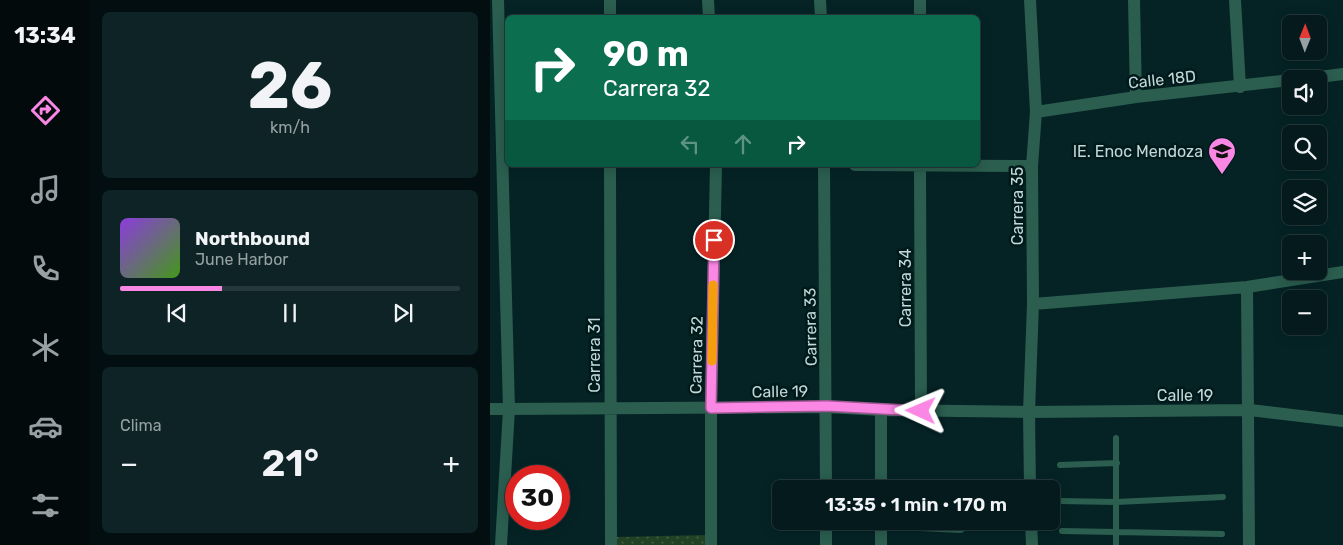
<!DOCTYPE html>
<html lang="es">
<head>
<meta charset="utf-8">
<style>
  :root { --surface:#041a1c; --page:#0d2325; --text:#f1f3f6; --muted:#97a1a3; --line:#25383b; --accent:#fb87e5 }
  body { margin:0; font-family:Rubik,sans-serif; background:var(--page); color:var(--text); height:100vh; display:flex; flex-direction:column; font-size:19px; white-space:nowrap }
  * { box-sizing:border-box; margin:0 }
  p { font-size:16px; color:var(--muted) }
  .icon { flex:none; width:28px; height:28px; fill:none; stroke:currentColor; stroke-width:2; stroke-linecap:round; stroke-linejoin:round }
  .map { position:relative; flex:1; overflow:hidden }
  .details { display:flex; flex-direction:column; gap:12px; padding:12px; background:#020e0f; width:400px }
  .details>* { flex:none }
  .top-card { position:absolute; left:15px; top:15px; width:475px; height:152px; border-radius:8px; box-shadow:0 2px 12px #0003,0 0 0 1px var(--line); background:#0b6e4f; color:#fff; overflow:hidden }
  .needle { width:32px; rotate:1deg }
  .fabs { position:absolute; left:792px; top:15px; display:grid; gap:10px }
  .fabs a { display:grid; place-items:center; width:45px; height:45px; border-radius:8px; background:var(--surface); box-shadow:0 2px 12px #0003,0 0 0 1px var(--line); font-size:25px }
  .speed { position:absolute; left:15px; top:465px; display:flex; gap:10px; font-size:25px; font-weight:700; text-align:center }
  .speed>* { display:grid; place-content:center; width:65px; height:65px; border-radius:50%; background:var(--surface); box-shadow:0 2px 12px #0003,0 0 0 1px var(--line); line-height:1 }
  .speed .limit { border:8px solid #d22; background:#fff; color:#111 }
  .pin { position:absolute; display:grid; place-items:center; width:42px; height:42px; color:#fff; margin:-21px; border:2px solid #fff; border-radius:50%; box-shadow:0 1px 5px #0007 }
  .me { position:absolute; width:55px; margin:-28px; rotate:271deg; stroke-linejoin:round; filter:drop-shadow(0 0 4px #0008) }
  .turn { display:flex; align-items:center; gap:18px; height:105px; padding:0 15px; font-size:22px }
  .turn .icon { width:65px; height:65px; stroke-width:2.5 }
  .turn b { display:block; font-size:35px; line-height:42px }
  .lanes { display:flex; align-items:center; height:48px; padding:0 15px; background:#0003; justify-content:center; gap:25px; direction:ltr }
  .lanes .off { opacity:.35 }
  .big { font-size:38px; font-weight:600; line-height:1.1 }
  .details .card { flex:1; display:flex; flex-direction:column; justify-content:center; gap:8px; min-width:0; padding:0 18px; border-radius:8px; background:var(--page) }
  .details .dial { align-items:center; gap:0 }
  .dial b { font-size:65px; line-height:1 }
  .song { display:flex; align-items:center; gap:15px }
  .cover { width:60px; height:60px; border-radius:8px; background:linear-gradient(135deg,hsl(270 70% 55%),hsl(100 70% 35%)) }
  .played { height:5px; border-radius:2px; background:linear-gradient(90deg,var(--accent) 30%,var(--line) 30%) }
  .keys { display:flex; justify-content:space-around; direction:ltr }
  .heat { display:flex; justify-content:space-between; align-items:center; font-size:28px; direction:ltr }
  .trip { position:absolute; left:282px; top:480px; width:288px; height:50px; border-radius:8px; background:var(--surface); box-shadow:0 2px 12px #0003,0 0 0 1px var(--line); font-weight:600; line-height:50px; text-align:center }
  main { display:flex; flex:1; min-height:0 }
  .tab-bar { display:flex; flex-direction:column; width:90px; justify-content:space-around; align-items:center; background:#020a0b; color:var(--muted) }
  .tab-bar .icon { width:35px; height:35px }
  .tab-bar .active { color:var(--accent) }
  .tab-bar b { font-size:22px; color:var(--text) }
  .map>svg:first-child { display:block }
  .grass { fill:url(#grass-dots) }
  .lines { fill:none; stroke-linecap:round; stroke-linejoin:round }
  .service { stroke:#2b5e4f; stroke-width:6 }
  .minor { stroke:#2b5e4f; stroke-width:12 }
  .route-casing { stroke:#a35895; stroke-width:12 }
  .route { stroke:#fb87e5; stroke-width:9 }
  .slow { stroke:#f59e0b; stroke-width:9 }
  .labels { text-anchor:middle; stroke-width:5; stroke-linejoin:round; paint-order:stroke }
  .street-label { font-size:16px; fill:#c2d7d8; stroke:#001a1b }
  .poi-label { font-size:16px; fill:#c2d7d8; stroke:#001a1b; text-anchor:end }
</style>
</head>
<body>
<main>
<nav class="tab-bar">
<b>13:34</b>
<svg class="icon active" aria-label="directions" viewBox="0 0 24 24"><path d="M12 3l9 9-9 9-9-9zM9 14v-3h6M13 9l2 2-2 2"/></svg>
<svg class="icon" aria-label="music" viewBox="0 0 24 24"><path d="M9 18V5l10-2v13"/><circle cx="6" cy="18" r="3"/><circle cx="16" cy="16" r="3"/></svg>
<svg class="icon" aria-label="phone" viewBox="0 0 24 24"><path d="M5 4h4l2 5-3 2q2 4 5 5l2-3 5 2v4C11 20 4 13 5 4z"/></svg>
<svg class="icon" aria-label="climate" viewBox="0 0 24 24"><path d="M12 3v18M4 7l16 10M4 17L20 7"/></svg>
<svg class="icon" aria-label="car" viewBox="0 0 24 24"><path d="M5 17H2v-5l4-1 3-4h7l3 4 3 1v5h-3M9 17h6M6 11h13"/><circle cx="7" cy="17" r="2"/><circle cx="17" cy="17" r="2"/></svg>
<svg class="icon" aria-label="filters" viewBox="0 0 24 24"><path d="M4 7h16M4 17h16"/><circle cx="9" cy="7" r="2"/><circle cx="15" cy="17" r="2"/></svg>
</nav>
<section class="details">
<div class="card dial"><b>26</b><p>km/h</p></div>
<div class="card">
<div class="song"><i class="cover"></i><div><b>Northbound</b><p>June Harbor</p></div></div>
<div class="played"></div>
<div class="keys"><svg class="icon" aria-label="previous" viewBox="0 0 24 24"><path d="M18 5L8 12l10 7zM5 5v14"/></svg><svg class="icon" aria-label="pause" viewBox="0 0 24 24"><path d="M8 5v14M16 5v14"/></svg><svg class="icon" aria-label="next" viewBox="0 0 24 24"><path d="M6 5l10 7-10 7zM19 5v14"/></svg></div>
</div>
<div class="card"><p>Clima</p>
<div class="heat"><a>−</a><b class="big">21°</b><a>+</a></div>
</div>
</section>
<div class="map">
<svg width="853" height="545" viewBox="0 0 853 545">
  <defs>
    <pattern id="grass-dots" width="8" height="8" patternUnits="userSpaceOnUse" patternTransform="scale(1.25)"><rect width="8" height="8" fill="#214224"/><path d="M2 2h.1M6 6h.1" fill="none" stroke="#405d43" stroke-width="1.8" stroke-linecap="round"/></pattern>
  </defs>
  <rect width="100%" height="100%" fill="#052325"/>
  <path class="grass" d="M218,535V545H126V537Z"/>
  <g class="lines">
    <path class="service" d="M626,438V545
      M570,465L627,463
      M569,501L626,502L733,497
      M572,531L732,534"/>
    <path class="minor" d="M8,0L19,409L11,545
      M120,0V18
      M218,0L219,18
      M330,0L331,18
      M430,0V18
      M540,0L546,112L542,166L543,304L539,412L540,489
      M644,0L646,97
      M745,0L750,87
      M814,79L853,74
      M546,112L646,97L801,80
      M120,165L121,545
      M334,165L336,489
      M365,165L542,166
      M430,165L431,411
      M757,287L759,545
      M543,304L757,287L853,272
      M0,409L337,407L391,410L539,412L760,410L853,421
      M391,489V410
      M541,521L542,545
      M391,523L470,527
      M221,545V408L226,165
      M336,545V521
      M391,545V521"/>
  </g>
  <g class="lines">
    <g class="route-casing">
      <path id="route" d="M224,240L221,408L337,406L431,411"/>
    </g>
    <use href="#route" class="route"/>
    <path class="slow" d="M222,361L223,285"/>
  </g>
  <defs>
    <g id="school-pin" transform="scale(1.4375)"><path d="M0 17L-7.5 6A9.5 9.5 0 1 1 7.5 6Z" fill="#fb87e5" stroke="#001a1b"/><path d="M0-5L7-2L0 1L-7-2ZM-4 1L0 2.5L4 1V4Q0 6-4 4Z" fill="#111"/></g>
  </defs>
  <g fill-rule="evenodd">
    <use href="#school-pin" x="732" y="151"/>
  </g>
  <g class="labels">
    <g class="street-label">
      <text transform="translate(672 79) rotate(-6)" y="6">Calle 18D</text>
      <text transform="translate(527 206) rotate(-90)" y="6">Carrera 35</text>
      <text transform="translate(415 288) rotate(-90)" y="6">Carrera 34</text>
      <text transform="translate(320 327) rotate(-91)" y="6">Carrera 33</text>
      <text transform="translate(104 355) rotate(-90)" y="6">Carrera 31</text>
      <text transform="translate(206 355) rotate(-89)" y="6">Carrera 32</text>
      <text transform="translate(290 391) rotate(-1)" y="6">Calle 19</text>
      <text x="695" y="401">Calle 19</text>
    </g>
    <g class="poi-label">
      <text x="713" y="157">IE. Enoc Mendoza</text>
    </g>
  </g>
</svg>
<div class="fabs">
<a><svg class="needle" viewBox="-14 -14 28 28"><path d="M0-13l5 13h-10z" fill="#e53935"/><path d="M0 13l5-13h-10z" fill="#97a1a3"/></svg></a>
<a><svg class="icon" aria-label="sound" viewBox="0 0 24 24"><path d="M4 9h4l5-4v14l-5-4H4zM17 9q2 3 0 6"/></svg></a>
<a><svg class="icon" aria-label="search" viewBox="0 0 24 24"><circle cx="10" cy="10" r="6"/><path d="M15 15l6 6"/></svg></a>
<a><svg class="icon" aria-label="layers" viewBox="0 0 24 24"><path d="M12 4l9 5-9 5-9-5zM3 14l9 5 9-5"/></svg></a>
<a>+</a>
<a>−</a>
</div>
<div class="speed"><div class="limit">30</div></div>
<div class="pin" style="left:224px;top:240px;background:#d93025"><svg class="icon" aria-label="arrive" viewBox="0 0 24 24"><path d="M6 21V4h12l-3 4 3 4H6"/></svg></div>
<svg class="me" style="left:431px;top:411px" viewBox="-20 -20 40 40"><path d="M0-17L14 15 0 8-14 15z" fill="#fb87e5" stroke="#fff" stroke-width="4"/></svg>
<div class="trip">13:35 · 1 min · 170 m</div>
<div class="top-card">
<div class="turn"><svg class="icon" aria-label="right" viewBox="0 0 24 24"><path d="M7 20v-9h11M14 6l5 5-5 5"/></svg><div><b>90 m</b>Carrera 32</div></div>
<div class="lanes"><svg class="icon off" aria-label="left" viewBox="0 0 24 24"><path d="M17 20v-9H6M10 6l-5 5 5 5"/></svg><svg class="icon off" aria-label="ahead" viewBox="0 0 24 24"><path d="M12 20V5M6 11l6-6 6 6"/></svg><svg class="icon" aria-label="right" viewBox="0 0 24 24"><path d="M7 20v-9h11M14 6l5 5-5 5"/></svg></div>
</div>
</div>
</main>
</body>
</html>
